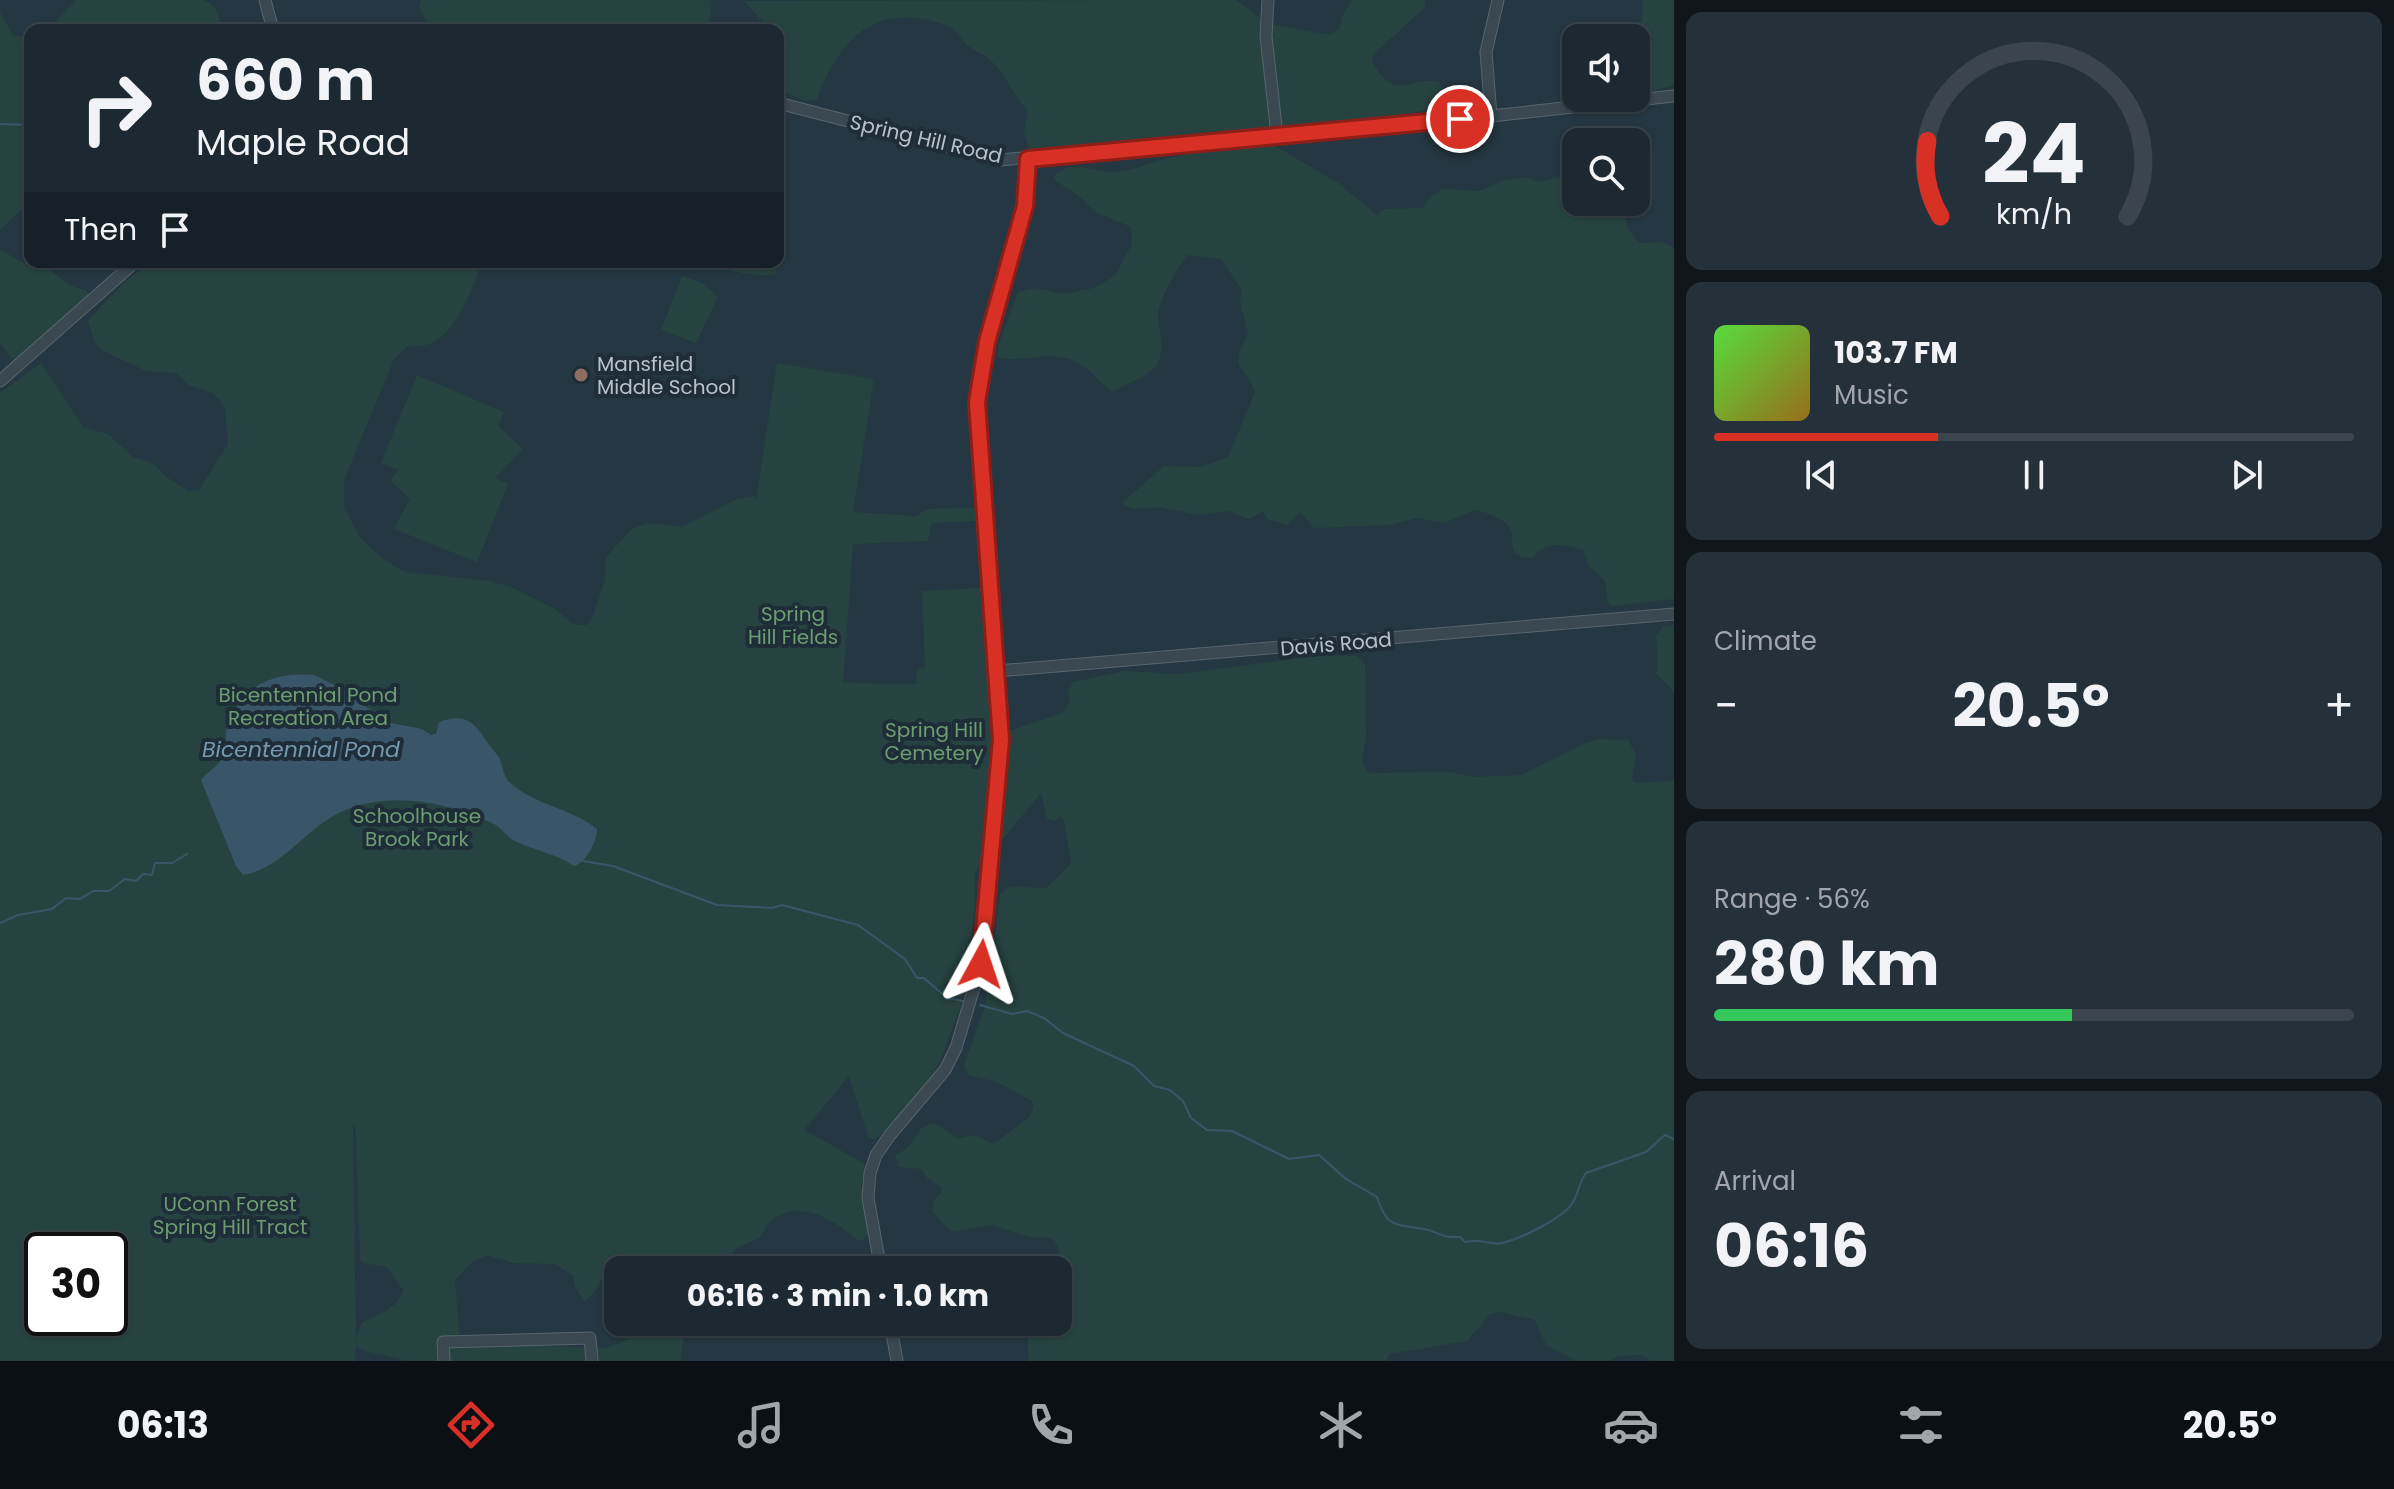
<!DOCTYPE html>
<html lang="en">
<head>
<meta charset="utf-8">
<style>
  :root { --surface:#1c2932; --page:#25313a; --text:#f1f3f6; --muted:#a0a6ac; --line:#3a454d; --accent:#d93025 }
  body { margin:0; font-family:Poppins,sans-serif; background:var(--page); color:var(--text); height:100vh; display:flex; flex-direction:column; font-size:30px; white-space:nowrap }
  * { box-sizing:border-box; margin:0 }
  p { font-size:26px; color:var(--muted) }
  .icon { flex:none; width:44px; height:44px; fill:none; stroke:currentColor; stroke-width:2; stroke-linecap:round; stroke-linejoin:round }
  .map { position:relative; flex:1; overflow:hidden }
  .panel { display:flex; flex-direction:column; gap:12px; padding:12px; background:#0f171c; width:720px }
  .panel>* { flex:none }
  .top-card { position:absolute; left:24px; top:24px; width:760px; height:244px; border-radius:16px; box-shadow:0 2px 6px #0004,0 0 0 2px var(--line); background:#1c2932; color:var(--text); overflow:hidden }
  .tools { position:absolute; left:1562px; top:24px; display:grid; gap:16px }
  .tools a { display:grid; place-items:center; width:88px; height:88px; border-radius:16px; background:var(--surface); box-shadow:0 2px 6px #0004,0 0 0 2px var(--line); font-size:40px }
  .speed { position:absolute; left:24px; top:1232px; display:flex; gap:16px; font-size:40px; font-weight:700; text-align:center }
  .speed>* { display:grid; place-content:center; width:104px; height:104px; border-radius:50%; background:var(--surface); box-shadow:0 2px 6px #0004,0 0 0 2px var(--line); line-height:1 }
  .speed .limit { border:4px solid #111; border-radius:12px; background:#fff; color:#111 }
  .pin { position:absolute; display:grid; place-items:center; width:68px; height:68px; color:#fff; margin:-34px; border:4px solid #fff; border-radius:50%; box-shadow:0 2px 8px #0007 }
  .me { position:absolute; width:88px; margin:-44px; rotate:5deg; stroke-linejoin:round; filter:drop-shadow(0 0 6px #0008) }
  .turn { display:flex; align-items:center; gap:28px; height:168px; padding:0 40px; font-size:36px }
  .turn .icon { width:104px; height:104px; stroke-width:2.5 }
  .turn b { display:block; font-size:56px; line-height:68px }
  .then { display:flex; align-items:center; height:76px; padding:0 40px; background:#0003; gap:16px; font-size:30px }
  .big { font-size:60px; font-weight:700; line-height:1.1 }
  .panel .tile { flex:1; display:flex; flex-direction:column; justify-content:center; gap:12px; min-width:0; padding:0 28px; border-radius:16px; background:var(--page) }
  .panel .dial { align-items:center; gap:0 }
  .dial svg { height:208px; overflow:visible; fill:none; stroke:var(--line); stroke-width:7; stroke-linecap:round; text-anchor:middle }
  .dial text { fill:var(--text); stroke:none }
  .song { display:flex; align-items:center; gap:24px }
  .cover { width:96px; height:96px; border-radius:12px; background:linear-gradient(135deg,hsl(110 70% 55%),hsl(40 70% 35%)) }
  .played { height:8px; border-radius:4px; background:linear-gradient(90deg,var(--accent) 35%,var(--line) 35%) }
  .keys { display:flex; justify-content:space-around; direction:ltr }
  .heat { display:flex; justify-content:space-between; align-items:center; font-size:44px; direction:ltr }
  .charge { height:12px; border-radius:6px; background:linear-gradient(90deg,#34c759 56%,var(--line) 0) }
  .trip { position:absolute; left:604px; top:1256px; width:468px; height:80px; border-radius:16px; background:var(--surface); box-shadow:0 2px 6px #0004,0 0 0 2px var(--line); font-weight:700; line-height:80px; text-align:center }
  .tabs { display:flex; height:128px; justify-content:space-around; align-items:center; background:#0b1014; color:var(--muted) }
  .tabs .icon { width:56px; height:56px }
  .tabs .active { color:var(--accent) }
  .tabs b { font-size:36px; color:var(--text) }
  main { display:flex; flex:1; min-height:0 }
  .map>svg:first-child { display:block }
  .green { fill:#274341; fill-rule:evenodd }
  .water { fill:#395669 }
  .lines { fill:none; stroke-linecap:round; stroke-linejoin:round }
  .stream { stroke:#395669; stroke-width:2 }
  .minor-casing { stroke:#58656f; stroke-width:13 }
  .minor { stroke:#3a4851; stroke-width:11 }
  .route-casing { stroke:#8d1f18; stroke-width:20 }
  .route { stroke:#d93025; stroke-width:14 }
  .education-dot { fill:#8d6e63; stroke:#1e2d37; stroke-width:3 }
  .labels { text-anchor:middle; stroke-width:8; stroke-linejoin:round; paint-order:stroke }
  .street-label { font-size:20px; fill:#b7c2cc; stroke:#1e2d37 }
  .poi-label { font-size:20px; fill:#b7c2cc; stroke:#1e2d37; text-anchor:start }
  .park-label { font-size:20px; fill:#6d9d70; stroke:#1e2d37 }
  .water-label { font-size:22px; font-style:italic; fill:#7699af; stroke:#1e2d37 }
</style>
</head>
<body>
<main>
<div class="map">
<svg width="1674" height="1361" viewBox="0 0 1674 1361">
  <rect width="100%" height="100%" fill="#253742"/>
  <path class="green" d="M77,0H204L215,7L223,30H51L57,20Z
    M421,0H710L712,3L708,30H656L640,25L614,30H430L419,6Z
    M1236,0L1268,24L1330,35L1340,28L1342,16L1352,0H1424L1426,6L1373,55L1372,61C1396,104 1405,76 1440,82L1444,107L1389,117L1317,122L1277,131L1029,150L1024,132L1028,111C1012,94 1005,72 987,57C982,53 975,52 971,48C962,42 958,31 949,26C876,0 840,37 817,99L806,101L778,90V30H770L744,1Z
    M1642,0H1674V85L1636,95V56L1641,48L1637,45C1637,28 1646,19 1642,0Z
    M0,12L13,36L30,37V201L0,230Z
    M1274,145L1338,183L1378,216L1380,211L1385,209L1422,208L1429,198L1443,189L1479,191L1505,180L1528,177L1537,182L1561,177L1576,179V202H1623L1628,229L1639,243L1663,242L1674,248V599L1612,606L1608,603L1605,581L1589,566L1583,550C1562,544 1547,540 1532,558C1502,557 1518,539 1509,527C1502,517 1485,512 1474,510L1444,523L1417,518L1389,525L1314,528L1300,512L1287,525L1267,519L1263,511L1249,519L1228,511L1200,515L1156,507L1134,509L1124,505L1123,502L1164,466L1201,467L1228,457L1255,392C1243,360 1228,373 1248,334L1240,301L1242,290L1221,259L1188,255C1179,263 1158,303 1158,314C1158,333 1168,351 1154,368C1145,378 1128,382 1117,390L1111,391C1099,382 1091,369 1076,362C1052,349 1024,363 998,358V346L1018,292L1036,288L1064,294L1094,288L1105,282L1115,275L1132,244L1131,227L1095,212L1079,196L1056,181L1054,176C1072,158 1092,172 1112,172C1136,171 1153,161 1177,156C1207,150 1243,147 1274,145Z
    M0,249L21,262L48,269L71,286L87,291L88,296C63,316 44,341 18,359L12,358L0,343Z
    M152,262H482C469,294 452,353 408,346L394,359L344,480V509C352,518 353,529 361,538C372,551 390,564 405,572L489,581L511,587L555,609L574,625H587L593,616L605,579L606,557L632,529L648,523L682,527L737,499L754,496L756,501L777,363L874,379L853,512L916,516L928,509L975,508L976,521L932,523L928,541L853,544L843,683L916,684L917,669L925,667L922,591L981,588L995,752L1009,731L1063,713L1070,701L1068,692L1073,682L1124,671L1179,674L1323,655L1357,656L1365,664L1366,737L1362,760L1366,770L1371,773L1449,772L1474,777L1521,775L1586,743L1599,739L1628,740L1636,754L1632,778L1635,783L1674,781V1361H1650L1642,1355L1618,1356L1608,1361H1577L1546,1345L1535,1320L1501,1312L1490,1314L1467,1341L1389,1354L1386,1361H1029L1027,1335L1021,1322H1058L1059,1247L1052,1238L1029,1237L992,1225L951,1232L933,1212L934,1201L941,1193V1187L927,1178L921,1169L899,1167L895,1156L908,1147L921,1129L930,1123L940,1126L958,1139L974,1135L994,1144L1029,1117L1034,1107L1032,1101L997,1082L969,1075L964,1065L985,1006L1000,894C1012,881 1029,889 1046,888L1071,864L1064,820L1060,816L1055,821L1047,819L1041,793L975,872L974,916L961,1005L941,1059L933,1074L892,1124L875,1139H869L849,1076L804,1130L865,1164L861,1186L869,1231L863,1240H858C835,1221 797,1195 769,1223C764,1228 764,1234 758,1238C736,1250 733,1243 726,1270L611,1268C599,1277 598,1294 584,1301L574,1285V1276L555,1264L514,1263L487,1255L471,1263L455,1280L460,1345L465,1348C509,1340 556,1349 600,1348C614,1348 642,1334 647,1322H686L680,1361H406C390,1354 368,1355 356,1346L355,1361H0V393L41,363L83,427L108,434L133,457L154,464L165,476L188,491L199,490L228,444L225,410L220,400L211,392L189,385L176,373L146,371L103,351L95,343L88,321L125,281ZM353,1122L356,1132L360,1259L363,1263L387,1267L403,1290C397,1310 377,1314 362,1323L356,1340ZM42,1250H110V1318H42Z
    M710,262H777L776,273C768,279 717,271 710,262Z
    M682,276L704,284L718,297L696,343L661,330Z
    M417,375L504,412L498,426L523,449L495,478L508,484L477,562L394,529L410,499L390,480L399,470L381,463Z
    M1674,625V692L1656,673C1660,660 1656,648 1656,635L1663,627Z"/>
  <path class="water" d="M314,675L349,692L365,706L391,723L422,729L431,735L436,734L439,722C462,714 472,719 485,739C489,746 496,752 500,759C503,767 503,775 509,782C534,805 571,808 597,829C597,841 586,863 574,866C555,853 532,850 513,840C505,835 502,828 494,824C446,801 384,789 335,815C302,833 282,868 243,875L236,866L201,780C207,772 217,767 223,758C229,748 224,738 227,728C239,686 273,671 314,675Z"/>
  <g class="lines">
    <path class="stream" d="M0,124L30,125
      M583,861L613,866L717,905L772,908L782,905L858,925L905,959L917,978H924L947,998L963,1001
      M0,923L18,915L52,909L66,898L80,899L93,891H109L125,879L136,881L143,874L152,875L155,863H172L187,854
      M980,1005L1012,1014L1027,1011L1044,1018L1063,1033L1134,1066L1154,1086L1170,1090L1183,1101L1191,1118L1207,1130L1232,1131L1289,1159L1319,1155L1346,1179L1377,1197C1387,1228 1394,1224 1424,1229C1441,1232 1438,1238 1460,1237L1465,1242C1481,1238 1493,1246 1502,1243C1520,1239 1564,1218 1573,1202C1579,1192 1579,1182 1586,1173L1646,1152L1665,1135L1674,1139"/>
    <g class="minor-casing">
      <path id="minor" d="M265,0L273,30
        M1268,0L1266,36L1277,135
        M778,103L1000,160L1491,116L1674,96
        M1491,116L1486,52L1498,0
        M0,381L135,262
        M997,671L1674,614
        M881,1270L868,1198L870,1173L876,1155L890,1135L945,1070L956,1048L981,964L1001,740L977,402L987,342L1025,206L1028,159
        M890,1322L897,1361
        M444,1361L443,1342L590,1338L592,1361"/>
    </g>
    <use href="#minor" class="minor"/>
  </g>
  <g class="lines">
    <g class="route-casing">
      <path id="route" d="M981,964L1001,740L977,402L987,342L1025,206L1028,159L1460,119"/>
    </g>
    <use href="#route" class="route"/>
  </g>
  <circle class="education-dot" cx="581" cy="375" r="8"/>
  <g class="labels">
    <g class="street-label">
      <text transform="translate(926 139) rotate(13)" y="7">Spring Hill Road</text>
      <text transform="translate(1336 644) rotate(-5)" y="7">Davis Road</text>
    </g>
    <g class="poi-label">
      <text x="597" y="371">Mansfield<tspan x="597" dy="23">Middle School</tspan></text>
    </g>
    <g class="park-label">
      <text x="793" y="621">Spring<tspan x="793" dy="23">Hill Fields</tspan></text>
      <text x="308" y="702">Bicentennial Pond<tspan x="308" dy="23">Recreation Area</tspan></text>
      <text x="934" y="737">Spring Hill<tspan x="934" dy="23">Cemetery</tspan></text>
      <text x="417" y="823">Schoolhouse<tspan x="417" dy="23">Brook Park</tspan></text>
      <text x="230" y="1211">UConn Forest<tspan x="230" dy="23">Spring Hill Tract</tspan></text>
    </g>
    <g class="water-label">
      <text x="301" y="757">Bicentennial Pond</text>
    </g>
  </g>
</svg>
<div class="tools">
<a><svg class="icon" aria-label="sound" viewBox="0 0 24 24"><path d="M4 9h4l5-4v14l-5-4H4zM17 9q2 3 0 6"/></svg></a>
<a><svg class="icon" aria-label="search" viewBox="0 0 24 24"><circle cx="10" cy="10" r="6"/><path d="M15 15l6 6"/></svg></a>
</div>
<div class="speed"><div class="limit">30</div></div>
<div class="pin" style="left:1460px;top:119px;background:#d93025"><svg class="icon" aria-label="arrive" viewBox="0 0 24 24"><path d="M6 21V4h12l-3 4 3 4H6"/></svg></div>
<svg class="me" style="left:981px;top:964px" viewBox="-20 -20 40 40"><path d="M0-17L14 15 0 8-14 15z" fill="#d93025" stroke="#fff" stroke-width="4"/></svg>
<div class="trip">06:16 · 3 min · 1.0 km</div>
<div class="top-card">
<div class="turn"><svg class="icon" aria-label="right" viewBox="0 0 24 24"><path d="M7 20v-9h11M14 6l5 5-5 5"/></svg><div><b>660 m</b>Maple Road</div></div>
<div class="then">Then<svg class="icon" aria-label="arrive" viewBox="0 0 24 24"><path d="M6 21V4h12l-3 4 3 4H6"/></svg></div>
</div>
</div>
<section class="panel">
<div class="tile dial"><svg viewBox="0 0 100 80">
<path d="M14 69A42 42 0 1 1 86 69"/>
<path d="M14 69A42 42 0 0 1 9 40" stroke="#d93025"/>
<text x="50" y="56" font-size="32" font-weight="700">24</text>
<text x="50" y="72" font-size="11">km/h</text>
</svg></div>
<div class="tile">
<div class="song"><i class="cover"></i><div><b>103.7 FM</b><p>Music</p></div></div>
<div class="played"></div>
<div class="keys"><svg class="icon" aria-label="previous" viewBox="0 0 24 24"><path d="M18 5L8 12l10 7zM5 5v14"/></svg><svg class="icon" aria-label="pause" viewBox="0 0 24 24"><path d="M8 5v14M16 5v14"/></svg><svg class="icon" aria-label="next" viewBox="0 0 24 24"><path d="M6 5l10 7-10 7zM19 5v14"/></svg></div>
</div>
<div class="tile"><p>Climate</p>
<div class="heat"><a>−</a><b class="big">20.5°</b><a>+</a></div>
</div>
<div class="tile"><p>Range · 56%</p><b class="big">280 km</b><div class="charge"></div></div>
<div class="tile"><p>Arrival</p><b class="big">06:16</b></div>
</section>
</main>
<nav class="tabs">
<b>06:13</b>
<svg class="icon active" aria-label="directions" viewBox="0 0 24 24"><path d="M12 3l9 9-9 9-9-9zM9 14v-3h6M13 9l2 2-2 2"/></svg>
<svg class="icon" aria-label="music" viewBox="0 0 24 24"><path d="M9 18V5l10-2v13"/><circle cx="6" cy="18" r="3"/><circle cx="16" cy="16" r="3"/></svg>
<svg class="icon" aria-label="phone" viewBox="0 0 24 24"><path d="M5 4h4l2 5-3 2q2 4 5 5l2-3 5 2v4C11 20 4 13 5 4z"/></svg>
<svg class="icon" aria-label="climate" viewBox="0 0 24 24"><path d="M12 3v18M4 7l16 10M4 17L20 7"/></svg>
<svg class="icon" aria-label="car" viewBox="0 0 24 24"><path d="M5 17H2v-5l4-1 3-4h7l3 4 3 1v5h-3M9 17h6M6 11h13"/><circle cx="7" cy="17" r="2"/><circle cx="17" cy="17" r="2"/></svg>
<svg class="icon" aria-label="filters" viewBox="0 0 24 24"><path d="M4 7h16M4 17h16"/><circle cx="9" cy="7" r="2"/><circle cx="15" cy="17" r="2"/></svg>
<b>20.5°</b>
</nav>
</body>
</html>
